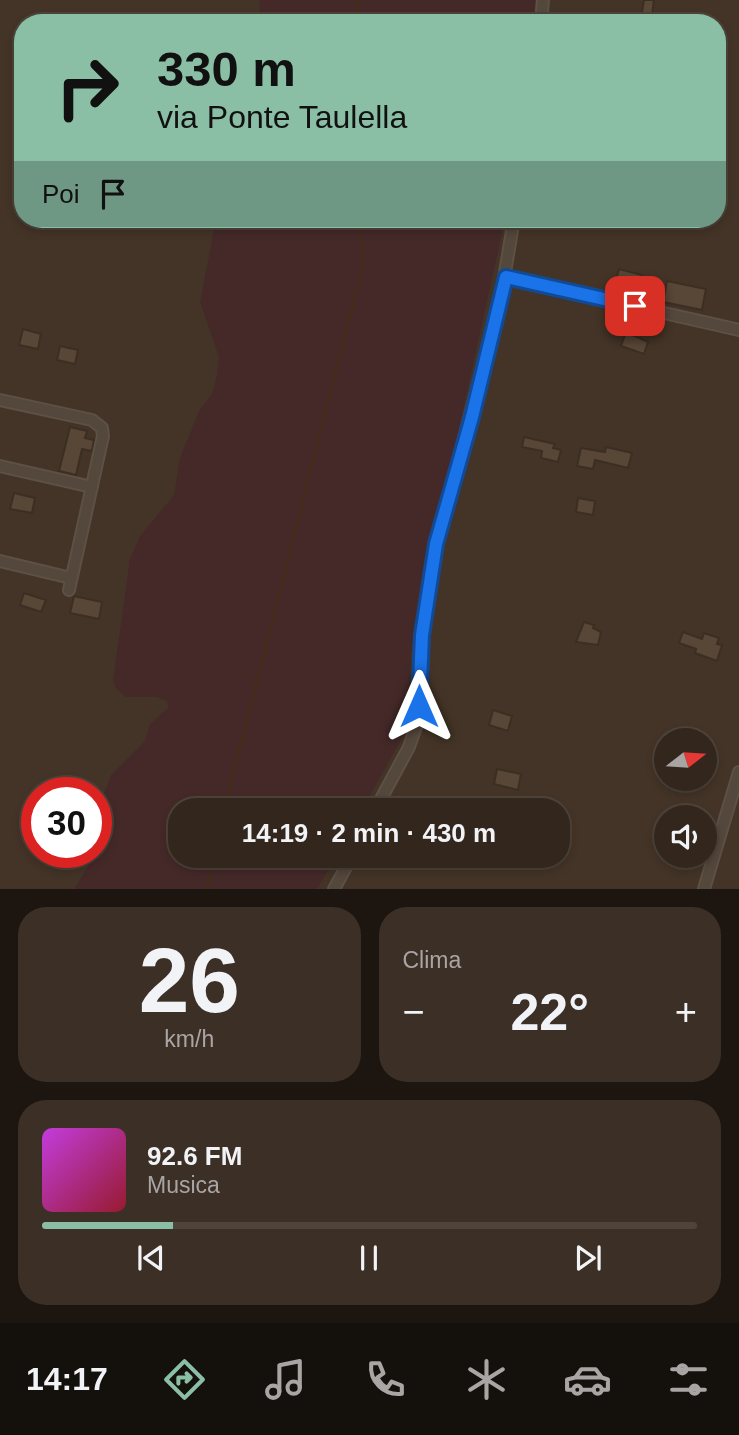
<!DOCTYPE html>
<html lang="it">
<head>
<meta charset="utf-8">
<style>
  :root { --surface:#33271d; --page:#3b2f26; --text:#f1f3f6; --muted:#a9a5a4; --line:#4e443b; --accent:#8abfa5 }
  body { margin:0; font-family:Arial,sans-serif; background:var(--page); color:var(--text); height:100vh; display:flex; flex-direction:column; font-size:26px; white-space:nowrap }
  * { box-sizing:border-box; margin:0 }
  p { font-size:23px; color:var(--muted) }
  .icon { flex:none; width:38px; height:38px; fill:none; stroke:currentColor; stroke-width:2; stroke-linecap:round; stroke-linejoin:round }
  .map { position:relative; height:889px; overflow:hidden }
  .side { display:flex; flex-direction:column; gap:18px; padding:18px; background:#1c1510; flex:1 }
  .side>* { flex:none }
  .hud { position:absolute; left:14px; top:14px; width:712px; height:214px; border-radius:28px; box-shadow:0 4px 10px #0003,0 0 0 2px var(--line); background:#8abfa5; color:#111; overflow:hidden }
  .needle { width:46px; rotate:73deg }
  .controls { position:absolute; left:654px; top:728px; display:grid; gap:14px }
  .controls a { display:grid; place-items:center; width:63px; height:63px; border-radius:50%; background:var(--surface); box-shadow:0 4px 10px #0003,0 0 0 2px var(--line); font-size:35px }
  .speed { position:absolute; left:21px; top:777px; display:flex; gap:14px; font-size:35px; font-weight:700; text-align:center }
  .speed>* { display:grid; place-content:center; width:91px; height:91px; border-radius:50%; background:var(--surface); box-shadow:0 4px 10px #0003,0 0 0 2px var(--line); line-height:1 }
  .speed .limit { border:10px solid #d22; background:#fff; color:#111 }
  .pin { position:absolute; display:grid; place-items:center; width:60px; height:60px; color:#fff; margin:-30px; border-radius:14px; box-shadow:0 4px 10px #0006 }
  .me { position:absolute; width:77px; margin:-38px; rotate:0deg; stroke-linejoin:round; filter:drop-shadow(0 0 5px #0008) }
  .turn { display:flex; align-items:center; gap:24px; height:147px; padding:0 28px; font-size:32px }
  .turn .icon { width:91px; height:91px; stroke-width:2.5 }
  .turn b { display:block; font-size:49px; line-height:60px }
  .then { display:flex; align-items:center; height:66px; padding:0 28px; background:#0003; gap:14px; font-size:26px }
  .big { font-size:52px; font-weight:600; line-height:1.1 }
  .side .widget { flex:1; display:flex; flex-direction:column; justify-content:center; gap:10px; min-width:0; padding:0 24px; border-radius:28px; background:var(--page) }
  .side .dial { align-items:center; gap:0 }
  .dial b { font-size:91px; line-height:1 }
  .song { display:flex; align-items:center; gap:21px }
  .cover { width:84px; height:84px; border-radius:10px; background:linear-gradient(135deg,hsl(290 70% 55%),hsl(350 70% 35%)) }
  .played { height:7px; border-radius:4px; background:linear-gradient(90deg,var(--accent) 20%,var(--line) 20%) }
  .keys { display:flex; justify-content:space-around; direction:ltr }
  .heat { display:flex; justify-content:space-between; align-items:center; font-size:38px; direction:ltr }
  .side .tiles { flex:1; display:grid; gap:18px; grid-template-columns:1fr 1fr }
  .widget:last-child { grid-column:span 2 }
  .trip { position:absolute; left:168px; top:798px; width:402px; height:70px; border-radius:28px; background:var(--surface); box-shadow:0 4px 10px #0003,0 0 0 2px var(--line); font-weight:600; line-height:70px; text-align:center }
  .tabs { display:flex; height:112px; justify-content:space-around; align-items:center; background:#14100c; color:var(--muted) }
  .tabs .icon { width:49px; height:49px }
  .tabs .selected { color:var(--accent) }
  .tabs b { font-size:32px; color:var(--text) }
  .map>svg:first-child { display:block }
  .green { fill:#452929 }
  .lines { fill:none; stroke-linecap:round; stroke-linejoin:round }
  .stream { stroke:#432d19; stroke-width:2.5 }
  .building { fill:#584636; stroke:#3b2e22; stroke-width:2 }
  .street-casing { stroke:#5d5045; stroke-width:14 }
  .street { stroke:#54473c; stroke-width:10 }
  .route-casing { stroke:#114b97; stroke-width:18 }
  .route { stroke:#1a73e8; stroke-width:12 }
</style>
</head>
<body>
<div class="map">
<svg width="739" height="889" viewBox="0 0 739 889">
  <rect width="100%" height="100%" fill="#443427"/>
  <path class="green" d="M260,0H535L533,23H259Z
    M216,219H505L458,434L427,543L411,653L409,712L402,738L362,810H180V856H336L317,889H74L95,855L106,808L104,794L111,775L144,742L150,724L168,708L167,701L156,697H126L116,688L113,680L130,559L140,536L174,495L180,458L199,411L212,394L217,375L219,357L200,302Z"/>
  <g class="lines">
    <path class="stream" d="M358,0V23
      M224,810L362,269L361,219
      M207,889L214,856"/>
  </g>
  <path class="building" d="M644,0H654L651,23H640Z
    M619,269L642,275L635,298L621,295L623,287L615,284Z
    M667,281L706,289L702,310L663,302Z
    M23,329L41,334L38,349L19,345Z
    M626,332L648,342L644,354L621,346Z
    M60,346L78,350L75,364L57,360Z
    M70,427L87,431L85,438L94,440L92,451L82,449L76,475L59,471Z
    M524,437L555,444L553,448L561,450L558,462L541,458L542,451L522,447Z
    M606,447L632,453L628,468L595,460L593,469L577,466L581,448L605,452Z
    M14,493L35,498L32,513L10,509Z
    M578,498L595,501L593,515L576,512Z
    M24,593L46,600L41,612L20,605Z
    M74,596L102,602L99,619L70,613Z
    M584,622L594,625L593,628L601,632L598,645L576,642Z
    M683,632L702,639L704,633L719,638L717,644L722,645L717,661L695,653L696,649L679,643Z
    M493,710L512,716L508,731L489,725Z
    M497,769L521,774L518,790L494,784Z"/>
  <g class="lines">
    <g class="street-casing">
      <path id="street" d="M541,23L543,0
        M505,277L739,330
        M0,400L92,420L102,428L103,436L69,590
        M0,466L92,487
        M0,561L71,578
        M375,810L409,747L417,724L422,635L436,544L500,302L514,219
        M334,889L352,856
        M704,889L739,772"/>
    </g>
    <use href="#street" class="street"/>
  </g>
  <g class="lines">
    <g class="route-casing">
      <path id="route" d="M419,706L422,635L436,544L472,417L506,277L635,306"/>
    </g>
    <use href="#route" class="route"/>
  </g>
</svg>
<div class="controls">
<a><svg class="needle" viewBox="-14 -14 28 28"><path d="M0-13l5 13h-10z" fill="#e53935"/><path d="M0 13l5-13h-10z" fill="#a9a5a4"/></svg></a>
<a><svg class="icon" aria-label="sound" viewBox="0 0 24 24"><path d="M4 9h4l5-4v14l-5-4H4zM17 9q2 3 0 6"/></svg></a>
</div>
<div class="speed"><div class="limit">30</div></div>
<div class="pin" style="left:635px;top:306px;background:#d93025"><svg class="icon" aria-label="arrive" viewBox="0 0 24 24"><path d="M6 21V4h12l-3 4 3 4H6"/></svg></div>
<svg class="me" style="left:419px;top:706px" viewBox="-20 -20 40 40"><path d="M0-17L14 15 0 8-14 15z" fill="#1a73e8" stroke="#fff" stroke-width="4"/></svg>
<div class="trip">14:19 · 2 min · 430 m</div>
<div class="hud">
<div class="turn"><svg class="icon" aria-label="right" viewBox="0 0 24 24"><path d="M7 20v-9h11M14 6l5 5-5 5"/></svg><div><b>330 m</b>via Ponte Taulella</div></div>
<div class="then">Poi<svg class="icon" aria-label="arrive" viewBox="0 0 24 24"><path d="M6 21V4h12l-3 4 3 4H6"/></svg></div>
</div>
</div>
<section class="side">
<div class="tiles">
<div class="widget dial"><b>26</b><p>km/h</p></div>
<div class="widget"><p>Clima</p>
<div class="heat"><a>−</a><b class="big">22°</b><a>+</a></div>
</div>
<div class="widget">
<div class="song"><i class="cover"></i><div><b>92.6 FM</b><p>Musica</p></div></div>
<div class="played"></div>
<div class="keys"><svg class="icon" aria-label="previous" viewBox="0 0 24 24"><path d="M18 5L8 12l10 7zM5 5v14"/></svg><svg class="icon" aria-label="pause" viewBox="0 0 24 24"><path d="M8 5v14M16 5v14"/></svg><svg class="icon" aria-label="next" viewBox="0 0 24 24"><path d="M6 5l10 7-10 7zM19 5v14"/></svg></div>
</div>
</div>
</section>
<nav class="tabs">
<b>14:17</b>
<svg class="icon selected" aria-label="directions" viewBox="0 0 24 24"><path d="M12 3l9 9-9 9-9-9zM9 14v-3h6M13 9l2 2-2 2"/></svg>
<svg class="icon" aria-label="music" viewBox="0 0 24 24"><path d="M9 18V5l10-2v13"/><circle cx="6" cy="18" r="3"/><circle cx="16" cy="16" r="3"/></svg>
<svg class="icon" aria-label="phone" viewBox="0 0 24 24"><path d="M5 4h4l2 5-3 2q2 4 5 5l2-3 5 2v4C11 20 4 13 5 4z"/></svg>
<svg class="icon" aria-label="climate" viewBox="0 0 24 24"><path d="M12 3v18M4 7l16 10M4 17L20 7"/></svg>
<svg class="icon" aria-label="car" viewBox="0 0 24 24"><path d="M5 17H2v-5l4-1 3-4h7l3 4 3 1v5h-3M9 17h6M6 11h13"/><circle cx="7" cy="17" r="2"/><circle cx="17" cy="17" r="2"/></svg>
<svg class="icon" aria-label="filters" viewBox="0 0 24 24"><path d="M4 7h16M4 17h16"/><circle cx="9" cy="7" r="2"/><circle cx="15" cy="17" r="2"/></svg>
</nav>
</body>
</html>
